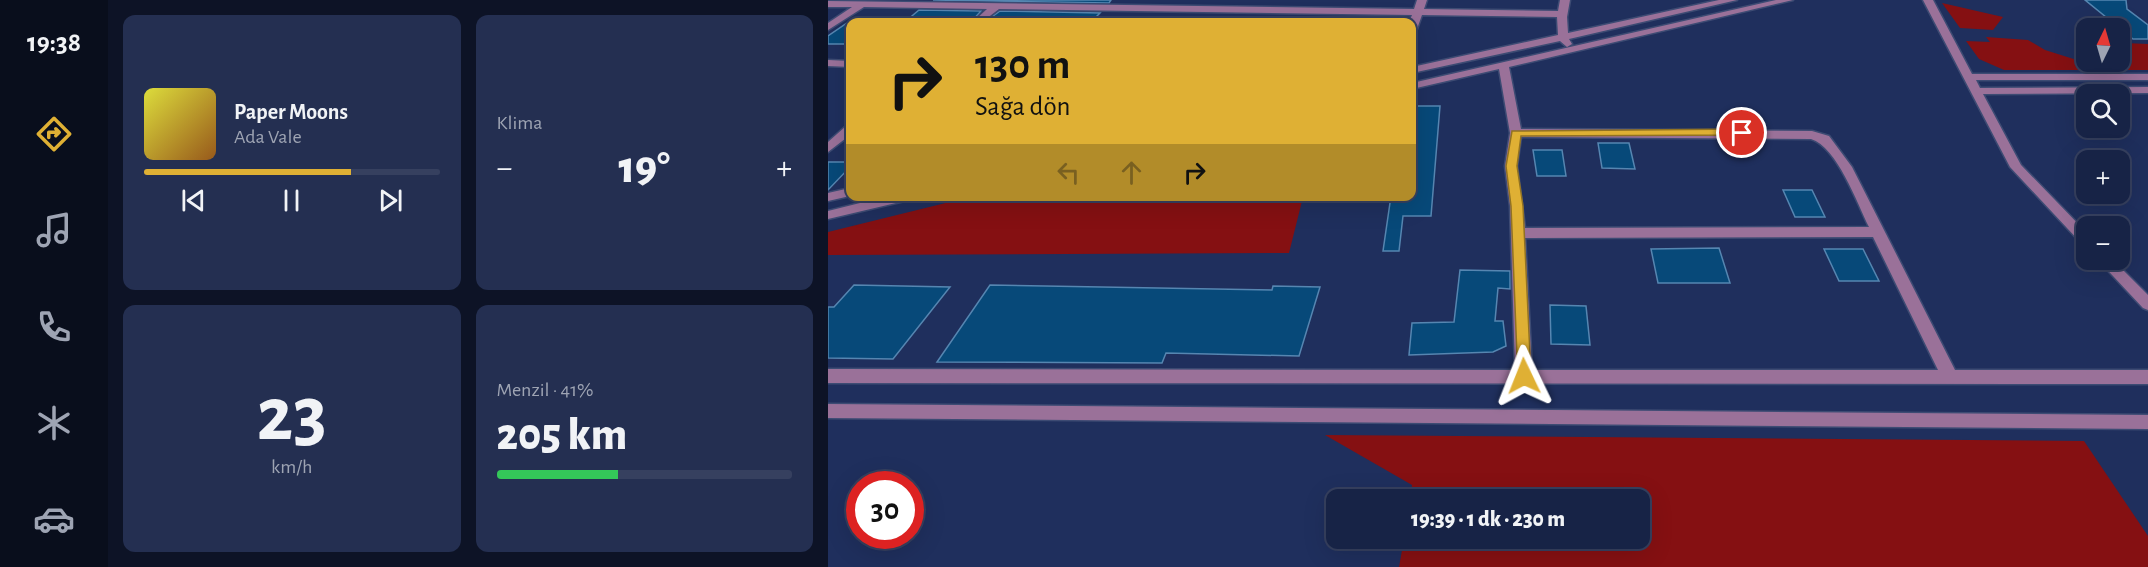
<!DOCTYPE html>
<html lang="tr">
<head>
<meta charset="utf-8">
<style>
  :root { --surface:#172346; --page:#242f51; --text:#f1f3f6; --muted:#9ea4b3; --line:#36405f; --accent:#dfb034 }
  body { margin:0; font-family:"Alegreya Sans",sans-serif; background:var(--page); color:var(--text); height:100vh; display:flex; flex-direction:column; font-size:22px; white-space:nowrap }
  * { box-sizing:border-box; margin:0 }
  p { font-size:20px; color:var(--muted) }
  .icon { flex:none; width:33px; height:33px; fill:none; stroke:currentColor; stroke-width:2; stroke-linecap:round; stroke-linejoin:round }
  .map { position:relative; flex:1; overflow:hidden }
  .sheet { display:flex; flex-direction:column; gap:15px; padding:15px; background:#0d1326; width:720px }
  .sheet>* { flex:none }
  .hud { position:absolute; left:18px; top:18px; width:570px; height:183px; border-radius:12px; box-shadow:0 6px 24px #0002,0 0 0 2px var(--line); background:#dfb034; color:#111; overflow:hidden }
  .needle { width:39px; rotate:5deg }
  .tools { position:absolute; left:1248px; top:18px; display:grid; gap:12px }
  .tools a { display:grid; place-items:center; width:54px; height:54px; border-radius:12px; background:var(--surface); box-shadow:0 6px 24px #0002,0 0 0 2px var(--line); font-size:30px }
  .speed { position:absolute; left:18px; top:471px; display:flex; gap:12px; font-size:30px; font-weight:700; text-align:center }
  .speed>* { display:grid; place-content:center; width:78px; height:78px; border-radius:50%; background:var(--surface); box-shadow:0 6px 24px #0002,0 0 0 2px var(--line); line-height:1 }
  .speed .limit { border:9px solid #d22; background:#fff; color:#111 }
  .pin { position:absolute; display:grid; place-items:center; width:51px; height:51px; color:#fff; margin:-26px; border:3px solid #fff; border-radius:50%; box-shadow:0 2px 6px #0007 }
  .me { position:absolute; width:66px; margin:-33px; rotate:358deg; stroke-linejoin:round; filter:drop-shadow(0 0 4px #0008) }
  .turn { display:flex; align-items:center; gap:21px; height:126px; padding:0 30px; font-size:27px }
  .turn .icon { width:78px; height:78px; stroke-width:2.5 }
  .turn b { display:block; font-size:42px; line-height:51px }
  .lanes { display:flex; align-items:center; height:57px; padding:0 30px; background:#0003; justify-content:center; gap:30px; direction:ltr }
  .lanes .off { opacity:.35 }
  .big { font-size:45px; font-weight:800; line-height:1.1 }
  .sheet .tile { flex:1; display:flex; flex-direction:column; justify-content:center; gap:9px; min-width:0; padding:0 21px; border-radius:12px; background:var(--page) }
  .sheet .dial { align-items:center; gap:0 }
  .dial b { font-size:78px; line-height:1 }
  .song { display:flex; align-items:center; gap:18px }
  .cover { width:72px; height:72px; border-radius:9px; background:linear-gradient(135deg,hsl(60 70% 55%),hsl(30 70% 35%)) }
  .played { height:6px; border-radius:3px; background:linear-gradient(90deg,var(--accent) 70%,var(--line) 70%) }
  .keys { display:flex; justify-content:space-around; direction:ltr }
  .heat { display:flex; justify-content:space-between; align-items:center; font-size:33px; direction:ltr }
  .charge { height:9px; border-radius:4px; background:linear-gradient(90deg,#34c759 41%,var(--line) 0) }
  .sheet .tiles { flex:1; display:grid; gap:15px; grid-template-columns:repeat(2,1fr) }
  .trip { position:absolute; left:498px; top:489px; width:324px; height:60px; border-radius:12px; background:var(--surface); box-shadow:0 6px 24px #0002,0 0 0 2px var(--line); font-weight:800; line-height:60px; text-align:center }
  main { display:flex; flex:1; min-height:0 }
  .tab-bar { display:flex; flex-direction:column; width:108px; justify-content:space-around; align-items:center; background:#090e1c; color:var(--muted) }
  .tab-bar .icon { width:42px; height:42px }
  .tab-bar .on { color:var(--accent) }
  .tab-bar b { font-size:27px; color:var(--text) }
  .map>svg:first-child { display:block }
  .green { fill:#851012 }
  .building { fill:#074979; stroke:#5686b1; stroke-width:1.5 }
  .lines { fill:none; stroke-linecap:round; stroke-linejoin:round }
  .minor-casing { stroke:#3d4b73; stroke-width:3 }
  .minor { fill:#9a7199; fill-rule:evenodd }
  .route { fill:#dfb034; stroke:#917222; stroke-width:1.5 }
</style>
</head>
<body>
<main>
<nav class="tab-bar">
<b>19:38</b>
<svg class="icon on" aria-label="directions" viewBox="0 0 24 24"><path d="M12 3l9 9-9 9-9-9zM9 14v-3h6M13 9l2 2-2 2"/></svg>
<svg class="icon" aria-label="music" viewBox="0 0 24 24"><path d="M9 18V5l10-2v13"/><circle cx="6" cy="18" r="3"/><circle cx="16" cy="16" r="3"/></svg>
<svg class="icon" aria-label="phone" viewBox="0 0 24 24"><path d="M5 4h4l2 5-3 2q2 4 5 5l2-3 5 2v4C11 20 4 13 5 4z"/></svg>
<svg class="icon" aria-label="climate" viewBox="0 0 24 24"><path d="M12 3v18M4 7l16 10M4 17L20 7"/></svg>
<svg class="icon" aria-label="car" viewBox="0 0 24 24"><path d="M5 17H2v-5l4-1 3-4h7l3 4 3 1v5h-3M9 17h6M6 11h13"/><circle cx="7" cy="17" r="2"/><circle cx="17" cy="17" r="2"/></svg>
</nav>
<section class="sheet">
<div class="tiles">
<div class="tile">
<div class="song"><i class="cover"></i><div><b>Paper Moons</b><p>Ada Vale</p></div></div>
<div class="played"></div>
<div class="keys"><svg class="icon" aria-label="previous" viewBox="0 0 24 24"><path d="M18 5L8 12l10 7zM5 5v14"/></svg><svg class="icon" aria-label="pause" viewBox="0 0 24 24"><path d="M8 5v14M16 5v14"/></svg><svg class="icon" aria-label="next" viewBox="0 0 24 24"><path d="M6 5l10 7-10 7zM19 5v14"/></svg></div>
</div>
<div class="tile"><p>Klima</p>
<div class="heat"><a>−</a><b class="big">19°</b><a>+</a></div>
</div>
<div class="tile dial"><b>23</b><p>km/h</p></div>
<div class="tile"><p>Menzil · 41%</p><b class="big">205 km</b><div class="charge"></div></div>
</div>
</section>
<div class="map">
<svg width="1320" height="567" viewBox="0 0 1320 567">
  <rect width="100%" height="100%" fill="#1f2f5d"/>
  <path class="green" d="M1114,3L1175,17L1165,30L1132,28Z
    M1158,37L1200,40L1217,50L1252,61L1292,62V46L1296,43L1320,44V70H1176L1151,59L1138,41L1162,42Z
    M146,196H475V197L461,253L0,255V232Z
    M497,435L1256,441L1320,536V567H571L576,539L812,538V500L582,499L584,485Z"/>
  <path class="building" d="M105,0H283L281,3Z
    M1257,0H1298L1299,9L1320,25V39H1305Z
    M91,10L153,11L143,22L78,21Z
    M172,11L272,13L263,22H157Z
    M22,21V39L16,44H0V36Z
    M584,106H612L603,216H575L571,251H555L563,196H584Z
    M770,143H801L807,169L774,168Z
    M705,150H734L738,176H709Z
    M0,162H22V167L0,190Z
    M955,190H984L997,217H967Z
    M891,248L902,283H830L823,249Z
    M996,249H1035L1051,281H1011Z
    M632,270L682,271V289L670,288L667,321H675L678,346L665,352L581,355L584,323L626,322Z
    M26,285L122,287L65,359L0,358V307H6Z
    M162,285L444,290L445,286L492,287L471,356L338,353L334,363L109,362Z
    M722,305L758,306L762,345L723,344Z"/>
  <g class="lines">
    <g class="minor-casing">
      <path id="minor" d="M589,0H599L596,9L730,11L732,0H742L739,17L740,33L891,0H909L741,39L744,44L739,47L732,41L584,73V67L730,35L729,17L594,15L589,29L584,32V22H581L584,15L171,9L154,22H145L159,9L36,7L0,30V23L24,7H0V1L586,9Z
        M948,0H965L681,67L693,129L984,131L1001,136L1024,167L1127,370H1320V384L0,383V369L687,370L682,206L677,166L682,133L671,69L584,89V83ZM693,137L983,139C1009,147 1029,203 1041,227L697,228L689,166ZM1045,237L1110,370H704L697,238Z
        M1095,0H1105L1144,74H1320V80H1148L1152,88L1320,87V93L1155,94L1193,165L1258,232V245L1253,243L1182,167Z
        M0,60L22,61V67L0,66Z
        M18,126H22V135L0,152V142Z
        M22,188V196L0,201V193Z
        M60,196H86L85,199L0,219V211Z
        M1270,260H1285L1320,295V310L1315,308Z
        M0,404L1320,415V429L0,418Z"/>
    </g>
    <use href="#minor" class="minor"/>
  </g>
  <path class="route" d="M914,129L919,133L917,135L693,136L689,166L695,206L703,376L701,381H690L683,206L678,166L684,131Z"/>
</svg>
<div class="tools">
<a><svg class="needle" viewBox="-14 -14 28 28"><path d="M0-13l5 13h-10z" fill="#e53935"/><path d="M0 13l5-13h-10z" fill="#9ea4b3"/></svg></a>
<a><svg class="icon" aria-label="search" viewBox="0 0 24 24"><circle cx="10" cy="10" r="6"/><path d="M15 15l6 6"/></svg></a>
<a>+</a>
<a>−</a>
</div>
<div class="speed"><div class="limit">30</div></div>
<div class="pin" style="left:914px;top:133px;background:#d93025"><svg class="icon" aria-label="arrive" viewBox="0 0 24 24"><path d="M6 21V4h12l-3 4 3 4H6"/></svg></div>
<svg class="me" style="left:696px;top:376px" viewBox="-20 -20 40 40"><path d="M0-17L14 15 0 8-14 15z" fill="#dfb034" stroke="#fff" stroke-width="4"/></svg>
<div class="trip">19:39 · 1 dk · 230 m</div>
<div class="hud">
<div class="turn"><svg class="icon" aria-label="right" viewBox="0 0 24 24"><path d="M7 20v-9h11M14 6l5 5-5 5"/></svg><div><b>130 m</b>Sağa dön</div></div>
<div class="lanes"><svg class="icon off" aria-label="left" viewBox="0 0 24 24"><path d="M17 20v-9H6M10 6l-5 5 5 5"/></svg><svg class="icon off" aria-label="ahead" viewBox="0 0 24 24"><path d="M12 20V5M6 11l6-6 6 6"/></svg><svg class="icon" aria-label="right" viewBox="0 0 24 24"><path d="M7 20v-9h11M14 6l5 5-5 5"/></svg></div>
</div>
</div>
</main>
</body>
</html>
